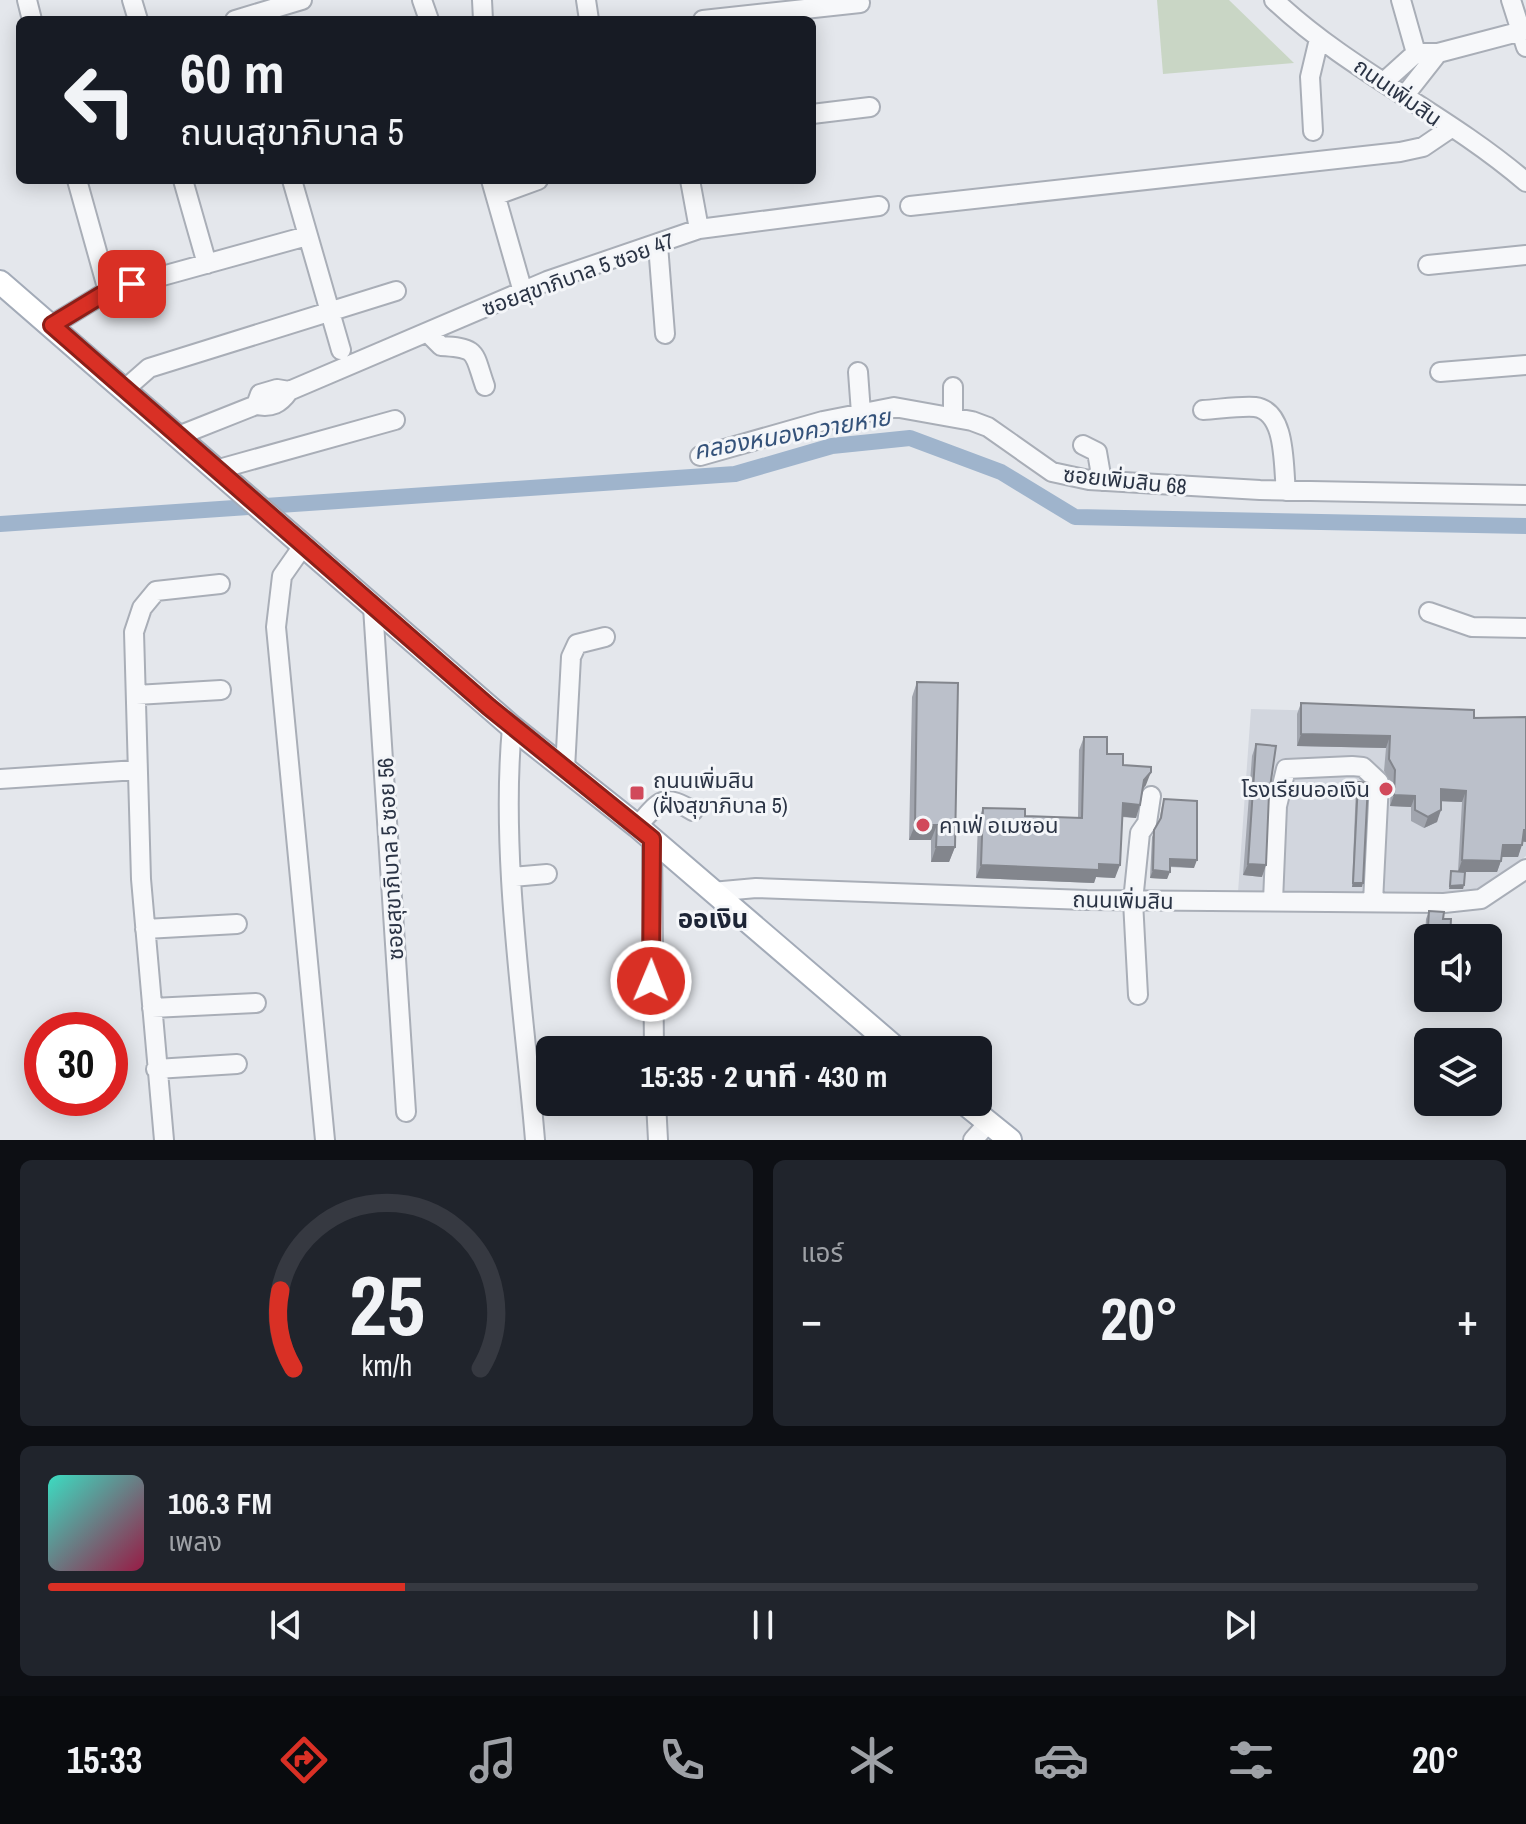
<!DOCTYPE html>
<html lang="th">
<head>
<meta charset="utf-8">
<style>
  :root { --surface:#171b24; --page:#20242c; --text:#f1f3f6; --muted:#9ea1a6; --line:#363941; --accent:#d93025 }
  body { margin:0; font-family:"Archivo Narrow","Noto Sans Thai",sans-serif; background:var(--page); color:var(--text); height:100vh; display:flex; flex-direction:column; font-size:30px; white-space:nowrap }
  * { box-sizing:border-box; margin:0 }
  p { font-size:26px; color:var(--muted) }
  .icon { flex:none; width:44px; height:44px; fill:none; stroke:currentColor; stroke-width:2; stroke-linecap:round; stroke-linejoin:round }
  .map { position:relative; height:1140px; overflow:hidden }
  .sheet { display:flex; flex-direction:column; gap:20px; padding:20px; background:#0d0f14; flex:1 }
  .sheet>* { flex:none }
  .guide { position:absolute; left:16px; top:16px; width:800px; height:168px; border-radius:12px; box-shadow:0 4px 20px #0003; background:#171b24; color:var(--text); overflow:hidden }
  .tools { position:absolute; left:1414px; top:924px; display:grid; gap:16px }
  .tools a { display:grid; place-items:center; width:88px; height:88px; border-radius:12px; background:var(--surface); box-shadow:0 4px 20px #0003; font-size:40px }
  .speed { position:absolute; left:24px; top:1012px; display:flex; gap:16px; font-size:40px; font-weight:700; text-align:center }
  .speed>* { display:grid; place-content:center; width:104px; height:104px; border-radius:50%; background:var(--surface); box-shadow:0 4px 20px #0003; line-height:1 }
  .speed .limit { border:12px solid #d22; background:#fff; color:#111 }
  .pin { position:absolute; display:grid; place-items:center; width:68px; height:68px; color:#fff; margin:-34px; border-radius:16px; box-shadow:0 4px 12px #0006 }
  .me { position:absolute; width:88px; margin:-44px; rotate:1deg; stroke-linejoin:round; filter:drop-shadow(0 0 6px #0008) }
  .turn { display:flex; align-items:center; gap:28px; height:168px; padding:0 32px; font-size:36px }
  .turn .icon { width:104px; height:104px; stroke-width:2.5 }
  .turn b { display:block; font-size:56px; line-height:68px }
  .big { font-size:60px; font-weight:800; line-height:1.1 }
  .sheet .widget { flex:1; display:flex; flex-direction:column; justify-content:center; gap:12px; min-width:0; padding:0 28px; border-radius:12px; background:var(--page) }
  .sheet .dial { align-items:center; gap:0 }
  .dial svg { height:208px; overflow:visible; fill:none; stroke:var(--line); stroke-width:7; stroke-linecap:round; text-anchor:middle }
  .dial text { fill:var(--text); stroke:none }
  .song { display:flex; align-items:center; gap:24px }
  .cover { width:96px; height:96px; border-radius:12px; background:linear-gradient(135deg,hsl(170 70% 55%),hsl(340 70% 35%)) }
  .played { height:8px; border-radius:4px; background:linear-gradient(90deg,var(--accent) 25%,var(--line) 25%) }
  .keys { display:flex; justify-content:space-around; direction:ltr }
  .heat { display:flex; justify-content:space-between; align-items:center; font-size:44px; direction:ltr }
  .sheet .tiles { flex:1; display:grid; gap:20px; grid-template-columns:1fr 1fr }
  .widget:last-child { grid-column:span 2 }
  .trip { position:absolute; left:536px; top:1036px; width:456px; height:80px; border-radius:12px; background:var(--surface); box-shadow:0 4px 20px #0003; font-weight:800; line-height:80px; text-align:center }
  .tab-bar { display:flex; height:128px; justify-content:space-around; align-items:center; background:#090b0e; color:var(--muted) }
  .tab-bar .icon { width:56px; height:56px }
  .tab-bar .active { color:var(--accent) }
  .tab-bar b { font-size:36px; color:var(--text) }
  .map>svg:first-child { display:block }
  .built { fill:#d2d6de }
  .green { fill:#c9d6c5 }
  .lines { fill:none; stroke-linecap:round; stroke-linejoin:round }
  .canal { stroke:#9fb4cc; stroke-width:16 }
  .minor-casing { stroke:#a9aeb7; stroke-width:22 }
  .major-casing { stroke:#a3abb8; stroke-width:26 }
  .minor { stroke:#f7f8fa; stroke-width:18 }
  .major { stroke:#fff; stroke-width:22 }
  .wall { fill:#a1a5ae }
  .shaded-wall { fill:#83868d }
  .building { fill:#bbc0ca; stroke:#83868d; stroke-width:2 }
  .route-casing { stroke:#8d1f18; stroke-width:20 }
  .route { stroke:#d93025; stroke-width:14 }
  .poi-dot { fill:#d1495b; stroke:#f4f6f9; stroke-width:3 }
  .labels { text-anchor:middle; stroke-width:6; stroke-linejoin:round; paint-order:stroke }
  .street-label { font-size:22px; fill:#2b3445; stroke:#f4f6f9 }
  .poi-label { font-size:22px; fill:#2b3445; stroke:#f4f6f9; text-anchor:start }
  .water-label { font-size:24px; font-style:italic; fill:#34527a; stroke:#f4f6f9 }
  .quarter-label { font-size:26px; font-weight:bold; fill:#1d2536; stroke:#f4f6f9 }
</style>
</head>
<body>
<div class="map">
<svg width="1526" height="1140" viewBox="0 0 1526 1140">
  <rect width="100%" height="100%" fill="#e4e7ec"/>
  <path class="built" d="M1251,709L1453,714L1526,723V856L1485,887L1462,895L1238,892Z"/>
  <path class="green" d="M1157,0H1229L1294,63L1163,74Z"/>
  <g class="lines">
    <path class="canal" d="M0,524L735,474L832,446L910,438L1001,472L1075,517L1526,526"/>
    <g class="minor-casing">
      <path id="minor" d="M27,0L32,20
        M132,0L138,20
        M422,0L429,20
        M482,0L483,20
        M586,0L589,20
        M1274,0C1349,71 1447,114 1526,182
        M1401,0L1416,53
        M1511,0L1526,47
        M235,20L302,0
        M703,20L860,3
        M1385,81L1416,53H1438L1526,30
        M1405,95L1438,53
        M812,114L870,107
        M1313,131L1310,77L1319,39
        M77,180L108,291
        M183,180L207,264
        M292,180L341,350
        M491,180L523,292
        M690,180L699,229
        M497,195L538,180
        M910,206L1400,152L1423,147L1451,128
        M658,245L665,334
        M1428,265L1526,255
        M52,325L108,291L307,236
        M428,333L441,346C479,348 473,352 485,386
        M858,372L861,413
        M1440,372L1526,365
        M124,390L149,368L396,291
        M256,405L260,394L277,389L289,391
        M1203,410C1220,409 1238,406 1255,407C1287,411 1283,467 1286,491
        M953,417V387
        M178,436L256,405C272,408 280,404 289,391L547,281L699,229L879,206
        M1083,445L1097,452L1102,481
        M700,456L823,421L894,407L972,421L988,427L1052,472L1089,480L1260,490L1526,495
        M219,469L395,420
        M303,546L282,576L276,627L325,1140
        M373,607L406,1112
        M1429,612L1472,627L1526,628
        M136,695L221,690
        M512,727C500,858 524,1008 535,1140
        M565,769L571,657L577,644L605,637
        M0,779L137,770
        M637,826C660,802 661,792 693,811
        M652,839L654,1050
        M512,877L547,874
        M712,892L756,888L1087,900L1444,903L1481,899L1526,869
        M1273,901L1277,806L1286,769L1352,766L1363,767L1379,782L1373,902
        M145,929L237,924
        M1138,995L1133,901L1140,833L1147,823L1151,796
        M152,1008L256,1003
        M156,1069L237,1064
        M656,1102L658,1140
        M164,1140L141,879L134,632L142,608L156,591L220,584
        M973,1140L989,1122"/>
    </g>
    <g class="major-casing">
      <path id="major" d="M0,282L512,727L637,826L898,1050
        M963,1102L1010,1140"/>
    </g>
    <use href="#minor" class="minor"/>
    <use href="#major" class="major"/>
  </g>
  <path class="wall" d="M917,682L955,847L949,862H931V840H909L912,697Z
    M1301,703L1474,718L1526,842L1522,841L1518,857H1502L1497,872H1465L1463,889H1449L1451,871H1458L1462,802L1441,801L1437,822L1424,828L1411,821V807L1390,806L1391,782L1384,771L1386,748L1297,746V714Z
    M1084,737L1107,754L1123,765L1146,785L1143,789L1136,818L1122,817L1115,878L1096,877L1094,883L976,878L978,821L983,808L1025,816L1078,818L1079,750Z
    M1256,744L1262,877L1243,875L1252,756Z
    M1358,782L1362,887H1352L1356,786Z
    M1164,799L1194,868L1170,867L1167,879L1150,878L1152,837L1159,821L1162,806Z
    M1429,911L1443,919L1428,952L1424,951L1426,919Z"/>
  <path class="shaded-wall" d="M1301,734L1390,736L1386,748L1297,746Z
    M1151,772L1146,785L1139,793L1144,780Z
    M1441,789L1466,791L1462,802L1436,801Z
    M1394,795L1415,796L1411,807L1390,806Z
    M1123,803L1140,805L1136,818L1118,816Z
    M1441,810L1437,822L1424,828L1428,817Z
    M915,825H937L931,840H909Z
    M1524,830H1526V842L1520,841Z
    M1503,845H1522L1518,857H1499Z
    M936,847H955L949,862H931Z
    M1170,859L1197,860L1194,868L1168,866Z
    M1462,860L1501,861L1497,872H1458Z
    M1099,864L1120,865L1115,878L1096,877L1094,883L976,878L981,865Z
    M1248,864L1266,865L1262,877L1243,875Z
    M1153,870L1170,872L1167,879L1150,878Z
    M1353,883H1363L1362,887H1352Z
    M1464,885L1463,889H1449L1450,886Z"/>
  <path class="building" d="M917,682L958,683L955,847H936L937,825H915Z
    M1301,703L1474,710V718L1526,717V830H1524L1522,845H1503L1501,861L1462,860L1466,791L1441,789V810L1428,817L1415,810V796L1394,795L1395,770L1389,759L1390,736L1301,734Z
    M1084,737H1107V754H1123V765L1151,767V772L1144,780L1140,805L1123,803L1120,865L1099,864V870L981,865L983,808L1025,809V816L1082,818Z
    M1256,744L1276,746L1269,794L1266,865L1248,864Z
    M1358,782L1368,783L1363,883H1353Z
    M1164,799L1197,801V860L1170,859V872L1153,870L1154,830L1161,818Z
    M1451,871L1465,872L1464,885L1450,886Z
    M1429,911L1444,912L1443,919H1451L1450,938H1428L1427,944Z"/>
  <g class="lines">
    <g class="route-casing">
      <path id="route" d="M132,284L108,291L52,325L489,707L652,839L651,981"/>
    </g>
    <use href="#route" class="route"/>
  </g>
  <g class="poi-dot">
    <circle cx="1386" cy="789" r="8"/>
    <rect x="629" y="785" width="16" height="16" rx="4"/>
    <circle cx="923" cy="825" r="8"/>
  </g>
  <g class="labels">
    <g class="street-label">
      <text transform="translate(1398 92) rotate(35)" y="8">ถนนเพิ่มสิน</text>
      <text transform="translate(578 274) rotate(-20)" y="8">ซอยสุขาภิบาล 5 ซอย 47</text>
      <text transform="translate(1125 480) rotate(6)" y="8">ซอยเพิ่มสิน 68</text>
      <text transform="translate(390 859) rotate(-93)" y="8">ซอยสุขาภิบาล 5 ซอย 56</text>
      <text transform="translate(1123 900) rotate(1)" y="8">ถนนเพิ่มสิน</text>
    </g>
    <g class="poi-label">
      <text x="653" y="788">ถนนเพิ่มสิน<tspan x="653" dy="25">(ฝั่งสุขาภิบาล 5)</tspan></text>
      <text x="1370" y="797" text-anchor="end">โรงเรียนออเงิน</text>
      <text x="939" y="833">คาเฟ่ อเมซอน</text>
    </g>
    <g class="water-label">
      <text transform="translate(792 434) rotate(-10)" y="8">คลองหนองควายหาย</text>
    </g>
    <g class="quarter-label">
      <text x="713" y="928">ออเงิน</text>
    </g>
  </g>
</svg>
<div class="tools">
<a><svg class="icon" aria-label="sound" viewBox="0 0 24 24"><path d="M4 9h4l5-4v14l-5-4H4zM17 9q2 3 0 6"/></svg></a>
<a><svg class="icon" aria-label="layers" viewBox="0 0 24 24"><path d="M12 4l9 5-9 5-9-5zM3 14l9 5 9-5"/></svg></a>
</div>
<div class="speed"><div class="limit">30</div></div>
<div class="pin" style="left:132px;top:284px;background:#d93025"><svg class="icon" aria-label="arrive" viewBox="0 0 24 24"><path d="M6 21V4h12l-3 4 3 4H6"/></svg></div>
<svg class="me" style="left:651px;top:981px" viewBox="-20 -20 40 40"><circle r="17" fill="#d93025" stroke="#fff" stroke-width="3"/><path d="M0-11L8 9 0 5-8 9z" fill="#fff"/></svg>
<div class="trip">15:35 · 2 นาที · 430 m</div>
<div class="guide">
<div class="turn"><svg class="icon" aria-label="left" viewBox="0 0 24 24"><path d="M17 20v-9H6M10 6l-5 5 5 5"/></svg><div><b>60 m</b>ถนนสุขาภิบาล 5</div></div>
</div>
</div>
<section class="sheet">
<div class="tiles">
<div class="widget dial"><svg viewBox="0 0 100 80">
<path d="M14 69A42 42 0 1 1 86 69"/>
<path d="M14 69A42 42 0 0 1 9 39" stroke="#d93025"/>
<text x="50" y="56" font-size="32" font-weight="700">25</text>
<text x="50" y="72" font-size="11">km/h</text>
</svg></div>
<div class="widget"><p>แอร์</p>
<div class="heat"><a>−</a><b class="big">20°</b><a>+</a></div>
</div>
<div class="widget">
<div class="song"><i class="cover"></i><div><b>106.3 FM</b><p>เพลง</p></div></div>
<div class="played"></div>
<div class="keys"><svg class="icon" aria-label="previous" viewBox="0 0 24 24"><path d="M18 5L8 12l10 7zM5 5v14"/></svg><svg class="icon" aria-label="pause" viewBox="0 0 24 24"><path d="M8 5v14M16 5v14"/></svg><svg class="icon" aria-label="next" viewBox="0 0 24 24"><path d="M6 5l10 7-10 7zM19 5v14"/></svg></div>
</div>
</div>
</section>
<nav class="tab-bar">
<b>15:33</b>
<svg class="icon active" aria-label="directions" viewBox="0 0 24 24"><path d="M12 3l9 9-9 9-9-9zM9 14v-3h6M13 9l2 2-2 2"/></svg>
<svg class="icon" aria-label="music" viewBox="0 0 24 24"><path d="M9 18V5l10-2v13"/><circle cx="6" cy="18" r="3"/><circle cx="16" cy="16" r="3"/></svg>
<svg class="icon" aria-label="phone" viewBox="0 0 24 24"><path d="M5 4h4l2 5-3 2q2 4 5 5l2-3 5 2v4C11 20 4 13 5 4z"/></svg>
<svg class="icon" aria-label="climate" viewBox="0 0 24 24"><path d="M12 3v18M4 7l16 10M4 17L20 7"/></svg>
<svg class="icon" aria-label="car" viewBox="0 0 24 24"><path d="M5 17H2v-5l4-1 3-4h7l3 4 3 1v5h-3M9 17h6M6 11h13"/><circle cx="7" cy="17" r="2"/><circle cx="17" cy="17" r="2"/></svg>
<svg class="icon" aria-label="filters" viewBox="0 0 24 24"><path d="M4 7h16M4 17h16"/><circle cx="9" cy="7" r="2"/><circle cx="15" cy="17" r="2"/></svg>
<b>20°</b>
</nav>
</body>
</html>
